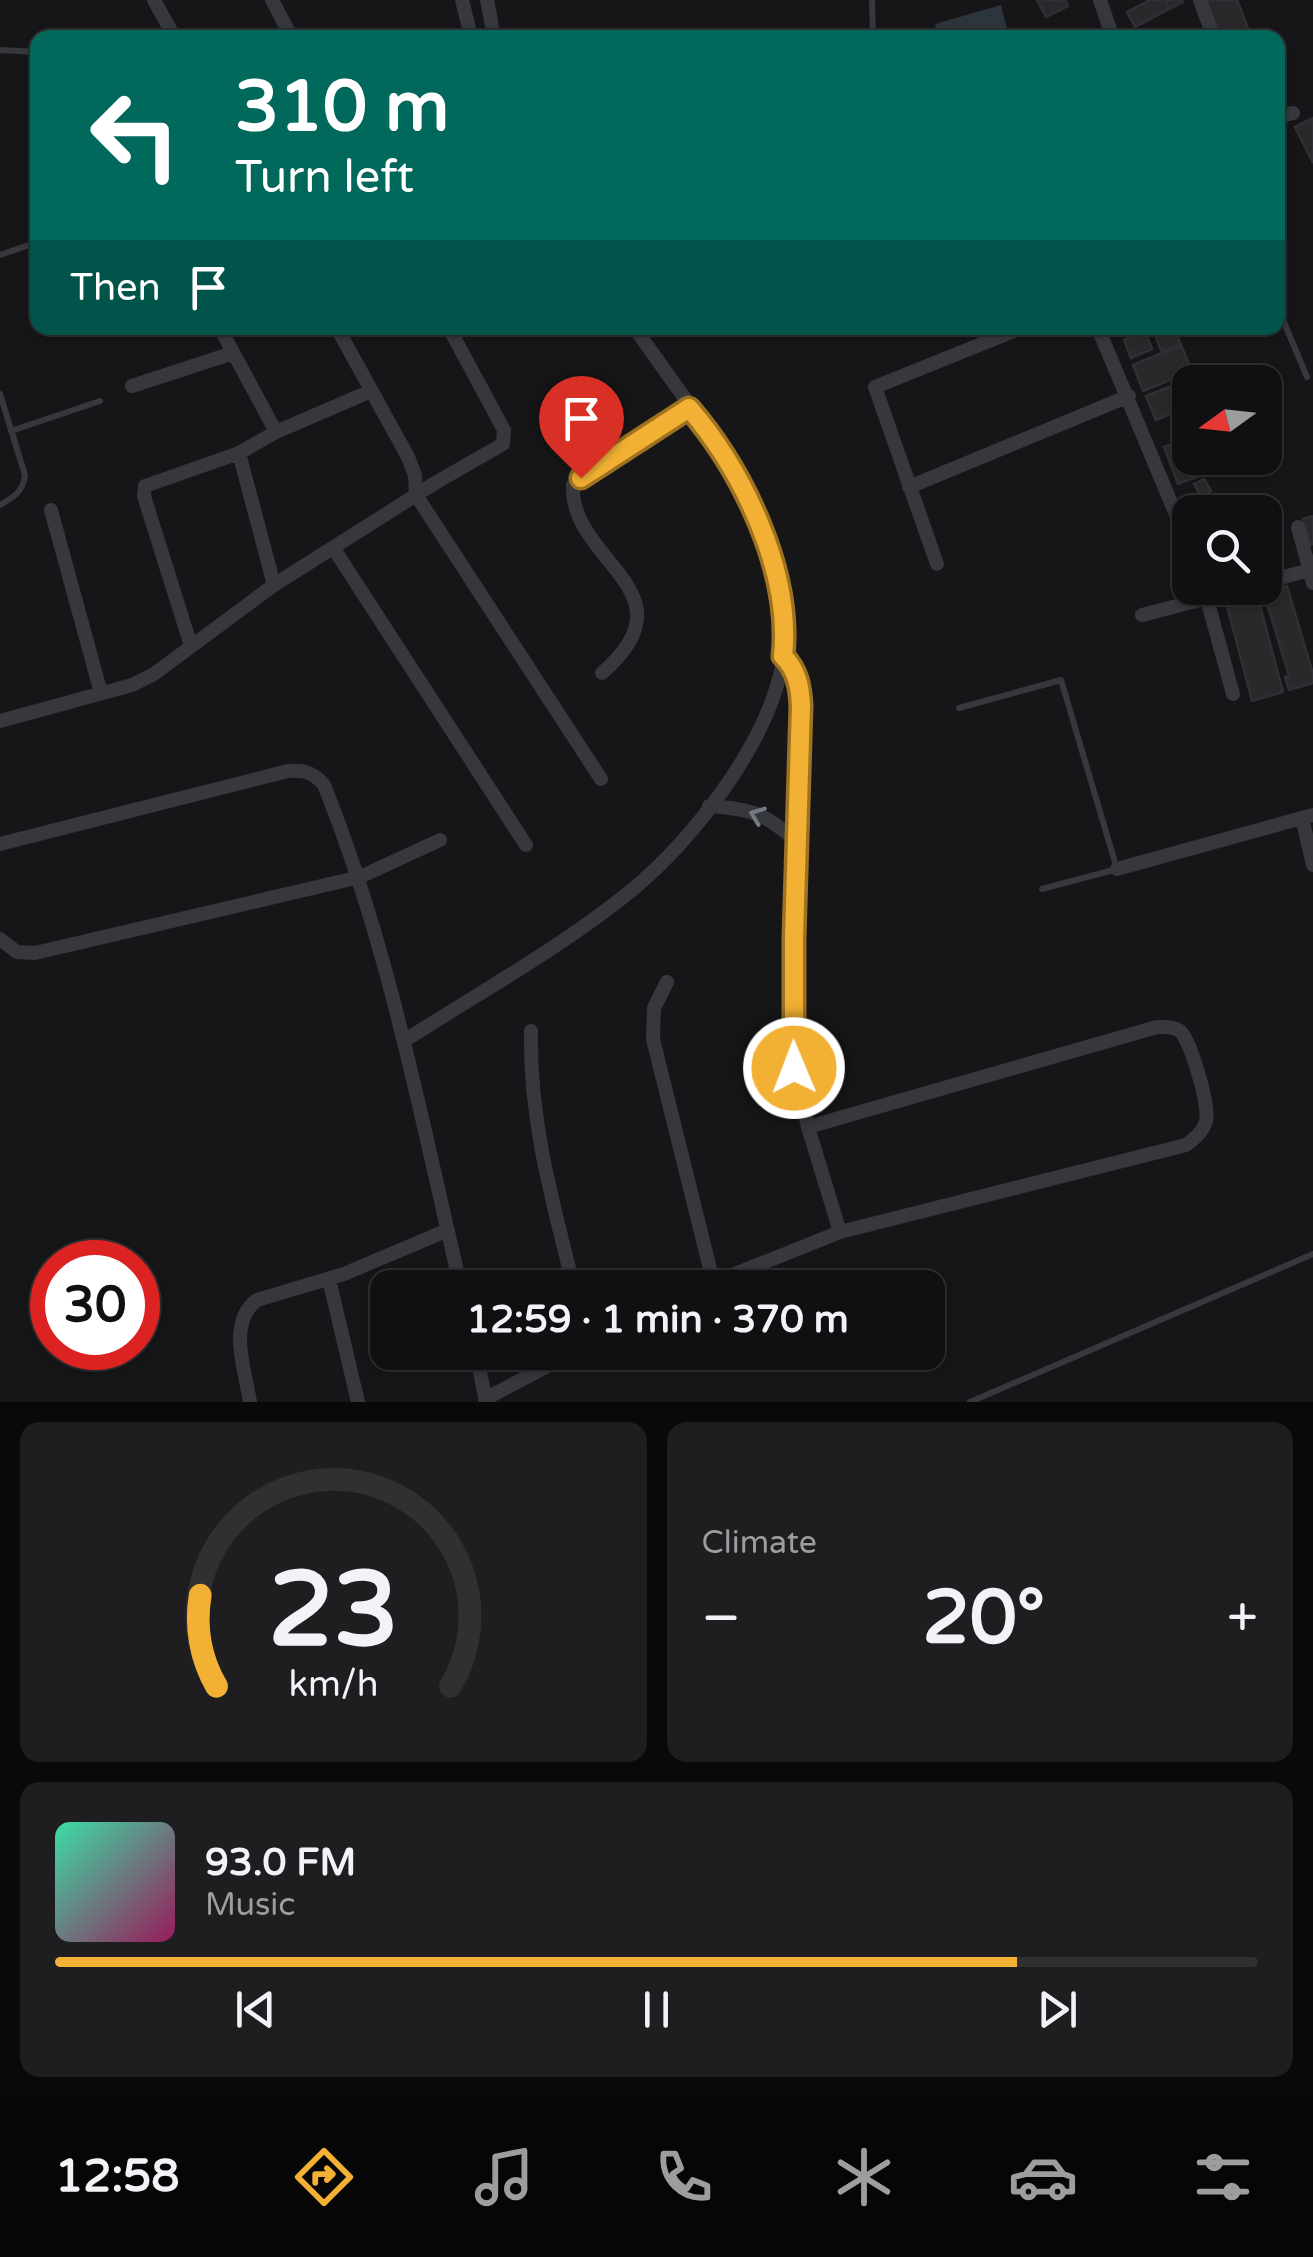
<!DOCTYPE html>
<html lang="en">
<head>
<meta charset="utf-8">
<style>
  :root { --surface:#101012; --page:#1e1e20; --text:#f1f3f6; --muted:#9c9d9f; --line:#303032; --accent:#f2b134 }
  body { margin:0; font-family:"Varela Round",sans-serif; background:var(--page); color:var(--text); height:100vh; display:flex; flex-direction:column; font-size:38px; white-space:nowrap }
  * { box-sizing:border-box; margin:0 }
  p { font-size:32px; color:var(--muted) }
  .icon { flex:none; width:55px; height:55px; fill:none; stroke:currentColor; stroke-width:2; stroke-linecap:round; stroke-linejoin:round }
  .map { position:relative; height:1402px; overflow:hidden }
  .panel { display:flex; flex-direction:column; gap:20px; padding:20px; background:#09090a; flex:1 }
  .panel>* { flex:none }
  .guide { position:absolute; left:30px; top:30px; width:1255px; height:305px; border-radius:20px; box-shadow:0 2px 8px #0004,0 0 0 2px var(--line); background:#00695c; color:#fff; overflow:hidden }
  .needle { width:65px; rotate:255deg }
  .buttons { position:absolute; left:1172px; top:365px; display:grid; gap:20px }
  .buttons a { display:grid; place-items:center; width:110px; height:110px; border-radius:20px; background:var(--surface); box-shadow:0 2px 8px #0004,0 0 0 2px var(--line); font-size:50px }
  .speed { position:absolute; left:30px; top:1240px; display:flex; gap:20px; font-size:50px; font-weight:700; text-align:center }
  .speed>* { display:grid; place-content:center; width:130px; height:130px; border-radius:50%; background:var(--surface); box-shadow:0 2px 8px #0004,0 0 0 2px var(--line); line-height:1 }
  .speed .limit { border:15px solid #d22; background:#fff; color:#111 }
  .pin { position:absolute; display:grid; place-items:center; width:85px; height:85px; color:#fff; margin:-102px -42px; border-radius:50% 50% 50% 0; rotate:-45deg; box-shadow:0 0 10px #0007 }
  .pin .icon { rotate:45deg }
  .me { position:absolute; width:110px; margin:-55px; rotate:359deg; stroke-linejoin:round; filter:drop-shadow(0 0 8px #0008) }
  .turn { display:flex; align-items:center; gap:35px; height:210px; padding:0 40px; font-size:45px }
  .turn .icon { width:130px; height:130px; stroke-width:2.5 }
  .turn b { display:block; font-size:70px; line-height:85px }
  .then { display:flex; align-items:center; height:95px; padding:0 40px; background:#0003; gap:20px; font-size:38px }
  .big { font-size:75px; font-weight:800; line-height:1.1 }
  .panel .tile { flex:1; display:flex; flex-direction:column; justify-content:center; gap:15px; min-width:0; padding:0 35px; border-radius:20px; background:var(--page) }
  .panel .dial { align-items:center; gap:0 }
  .dial svg { height:260px; overflow:visible; fill:none; stroke:var(--line); stroke-width:7; stroke-linecap:round; text-anchor:middle }
  .dial text { fill:var(--text); stroke:none }
  .song { display:flex; align-items:center; gap:30px }
  .cover { width:120px; height:120px; border-radius:15px; background:linear-gradient(135deg,hsl(160 70% 55%),hsl(330 70% 35%)) }
  .played { height:10px; border-radius:5px; background:linear-gradient(90deg,var(--accent) 80%,var(--line) 80%) }
  .keys { display:flex; justify-content:space-around; direction:ltr }
  .heat { display:flex; justify-content:space-between; align-items:center; font-size:55px; direction:ltr }
  .panel .tiles { flex:1; display:grid; gap:20px; grid-template-columns:1fr 1fr }
  .tile:last-child { grid-column:span 2 }
  .trip { position:absolute; left:370px; top:1270px; width:575px; height:100px; border-radius:20px; background:var(--surface); box-shadow:0 2px 8px #0004,0 0 0 2px var(--line); font-weight:800; line-height:100px; text-align:center }
  .dock { display:flex; height:160px; justify-content:space-around; align-items:center; background:#060607; color:var(--muted) }
  .dock .icon { width:70px; height:70px }
  .dock .current { color:var(--accent) }
  .dock b { font-size:45px; color:var(--text) }
  .map>svg:first-child { display:block }
  .water { fill:#2c353c }
  .building { fill:#29292c; stroke:#303034; stroke-width:2.5 }
  .lines { fill:none; stroke-linecap:round; stroke-linejoin:round }
  .minor-tunnel { stroke:#333438; stroke-width:14; stroke-dasharray:14 7; stroke-linecap:butt }
  .service { stroke:#37383d; stroke-width:6 }
  .minor { stroke:#37383d; stroke-width:14 }
  .oneway { stroke:#757881 }
  .route-casing { stroke:#9d7322; stroke-width:25 }
  .route { stroke:#f2b134; stroke-width:18 }
</style>
</head>
<body>
<div class="map">
<svg width="1313" height="1402" viewBox="0 0 1313 1402">
  <rect width="100%" height="100%" fill="#161618"/>
  <path class="water" d="M1001,5L1009,37H938L935,24Z"/>
  <path class="building" d="M1037,0H1065L1068,6L1046,17Z
    M1165,0H1182L1183,2L1169,9Z
    M1165,0L1169,9L1135,27L1127,12L1150,0Z
    M1205,0H1237L1252,38H1220Z
    M1313,118V163L1295,127Z
    M1161,328H1174L1181,345L1162,352L1153,330Z
    M1145,332L1152,349L1131,358L1124,340Z
    M1181,345L1192,371L1143,391L1133,365Z
    M1194,377L1196,382H1190V406L1156,420L1146,396Z
    M1190,437V458H1227L1229,465L1178,484L1164,447Z
    M1204,479L1211,491L1201,496L1194,484Z
    M1313,516V544L1310,545L1303,519Z
    M1271,534L1281,569L1265,574V536Z
    M1287,586L1313,674V683L1289,690L1285,677L1289,676L1264,593Z
    M1257,594L1283,692L1252,701L1226,602Z"/>
  <g class="lines">
    <path class="minor-tunnel" d="M491,21L494,38"/>
    <path class="service" d="M872,0L873,38
      M0,50L38,52
      M0,255L38,242
      M1278,308L1307,377
      M0,394L25,475C23,492 14,497 0,505
      M11,431L100,401
      M959,708L1061,680L1117,869L1042,889
      M970,1402L1313,1254"/>
    <path class="minor" d="M154,0L175,38
      M272,0L292,38
      M462,0L469,28
      M487,0L491,21
      M1100,0L1113,38
      M1200,0L1214,38
      M1278,117L1293,113
      M220,328L276,432L239,453L274,585
      M337,328L408,457L415,475L416,495L601,779
      M1098,328L1190,548
      M132,386L233,353
      M276,432L371,391
      M909,487L1129,396
      M51,510L101,693
      M1298,527L1313,583
      M334,549L526,845
      M937,564L875,387L1021,328
      M1265,582L1313,569
      M1204,588L1233,694
      M1142,615L1246,588
      M191,646L144,496L145,486L239,453
      M783,656C797,670 800,686 801,705L794,1068L808,1127L840,1232
      M602,673C697,591 569,562 573,485L689,408
      M0,721L132,685L154,674L274,585L435,483L503,444L504,430L449,328
      M709,806C752,809 765,813 797,842
      M1302,818L1313,865
      M0,844L288,771C304,770 313,772 324,785C389,946 421,1119 461,1288
      M1117,869L1313,815
      M0,939L17,952L35,953L360,877L440,840
      M667,982L654,1008L653,1039L713,1281
      M531,1031C529,1120 553,1203 574,1288
      M404,1041C480,992 562,947 632,890C693,839 766,746 782,666C789,630 784,589 773,554C745,471 683,399 635,328
      M329,1279L358,1402
      M700,1288L840,1232L1186,1145C1195,1138 1203,1132 1206,1121C1210,1107 1191,1041 1180,1031C1173,1026 1165,1027 1157,1027L808,1127
      M476,1352L486,1402
      M485,1399L574,1352
      M250,1402C245,1370 227,1322 257,1300L344,1274L448,1230"/>
  </g>
  <defs><path id="oneway-chevron" d="M-2-3.5L2.5 0L-2 3.5" fill="none" stroke-width="1.6" stroke-linecap="round" stroke-linejoin="round" transform="scale(2.5)"/></defs>
  <use class="oneway" href="#oneway-chevron" transform="translate(757 815) rotate(-159)"/>
  <g class="lines">
    <g class="route-casing">
      <path id="route" d="M581,478L689,408C743,471 792,572 783,656C797,670 800,686 801,706L794,938V1068"/>
    </g>
    <use href="#route" class="route"/>
  </g>
</svg>
<div class="buttons">
<a><svg class="needle" viewBox="-14 -14 28 28"><path d="M0-13l5 13h-10z" fill="#e53935"/><path d="M0 13l5-13h-10z" fill="#9c9d9f"/></svg></a>
<a><svg class="icon" aria-label="search" viewBox="0 0 24 24"><circle cx="10" cy="10" r="6"/><path d="M15 15l6 6"/></svg></a>
</div>
<div class="speed"><div class="limit">30</div></div>
<div class="pin" style="left:581px;top:478px;background:#d93025"><svg class="icon" aria-label="arrive" viewBox="0 0 24 24"><path d="M6 21V4h12l-3 4 3 4H6"/></svg></div>
<svg class="me" style="left:794px;top:1068px" viewBox="-20 -20 40 40"><circle r="17" fill="#f2b134" stroke="#fff" stroke-width="3"/><path d="M0-11L8 9 0 5-8 9z" fill="#fff"/></svg>
<div class="trip">12:59 · 1 min · 370 m</div>
<div class="guide">
<div class="turn"><svg class="icon" aria-label="left" viewBox="0 0 24 24"><path d="M17 20v-9H6M10 6l-5 5 5 5"/></svg><div><b>310 m</b>Turn left</div></div>
<div class="then">Then<svg class="icon" aria-label="arrive" viewBox="0 0 24 24"><path d="M6 21V4h12l-3 4 3 4H6"/></svg></div>
</div>
</div>
<section class="panel">
<div class="tiles">
<div class="tile dial"><svg viewBox="0 0 100 80">
<path d="M14 69A42 42 0 1 1 86 69"/>
<path d="M14 69A42 42 0 0 1 9 41" stroke="#f2b134"/>
<text x="50" y="56" font-size="32" font-weight="700">23</text>
<text x="50" y="72" font-size="11">km/h</text>
</svg></div>
<div class="tile"><p>Climate</p>
<div class="heat"><a>−</a><b class="big">20°</b><a>+</a></div>
</div>
<div class="tile">
<div class="song"><i class="cover"></i><div><b>93.0 FM</b><p>Music</p></div></div>
<div class="played"></div>
<div class="keys"><svg class="icon" aria-label="previous" viewBox="0 0 24 24"><path d="M18 5L8 12l10 7zM5 5v14"/></svg><svg class="icon" aria-label="pause" viewBox="0 0 24 24"><path d="M8 5v14M16 5v14"/></svg><svg class="icon" aria-label="next" viewBox="0 0 24 24"><path d="M6 5l10 7-10 7zM19 5v14"/></svg></div>
</div>
</div>
</section>
<nav class="dock">
<b>12:58</b>
<svg class="icon current" aria-label="directions" viewBox="0 0 24 24"><path d="M12 3l9 9-9 9-9-9zM9 14v-3h6M13 9l2 2-2 2"/></svg>
<svg class="icon" aria-label="music" viewBox="0 0 24 24"><path d="M9 18V5l10-2v13"/><circle cx="6" cy="18" r="3"/><circle cx="16" cy="16" r="3"/></svg>
<svg class="icon" aria-label="phone" viewBox="0 0 24 24"><path d="M5 4h4l2 5-3 2q2 4 5 5l2-3 5 2v4C11 20 4 13 5 4z"/></svg>
<svg class="icon" aria-label="climate" viewBox="0 0 24 24"><path d="M12 3v18M4 7l16 10M4 17L20 7"/></svg>
<svg class="icon" aria-label="car" viewBox="0 0 24 24"><path d="M5 17H2v-5l4-1 3-4h7l3 4 3 1v5h-3M9 17h6M6 11h13"/><circle cx="7" cy="17" r="2"/><circle cx="17" cy="17" r="2"/></svg>
<svg class="icon" aria-label="filters" viewBox="0 0 24 24"><path d="M4 7h16M4 17h16"/><circle cx="9" cy="7" r="2"/><circle cx="15" cy="17" r="2"/></svg>
</nav>
</body>
</html>
